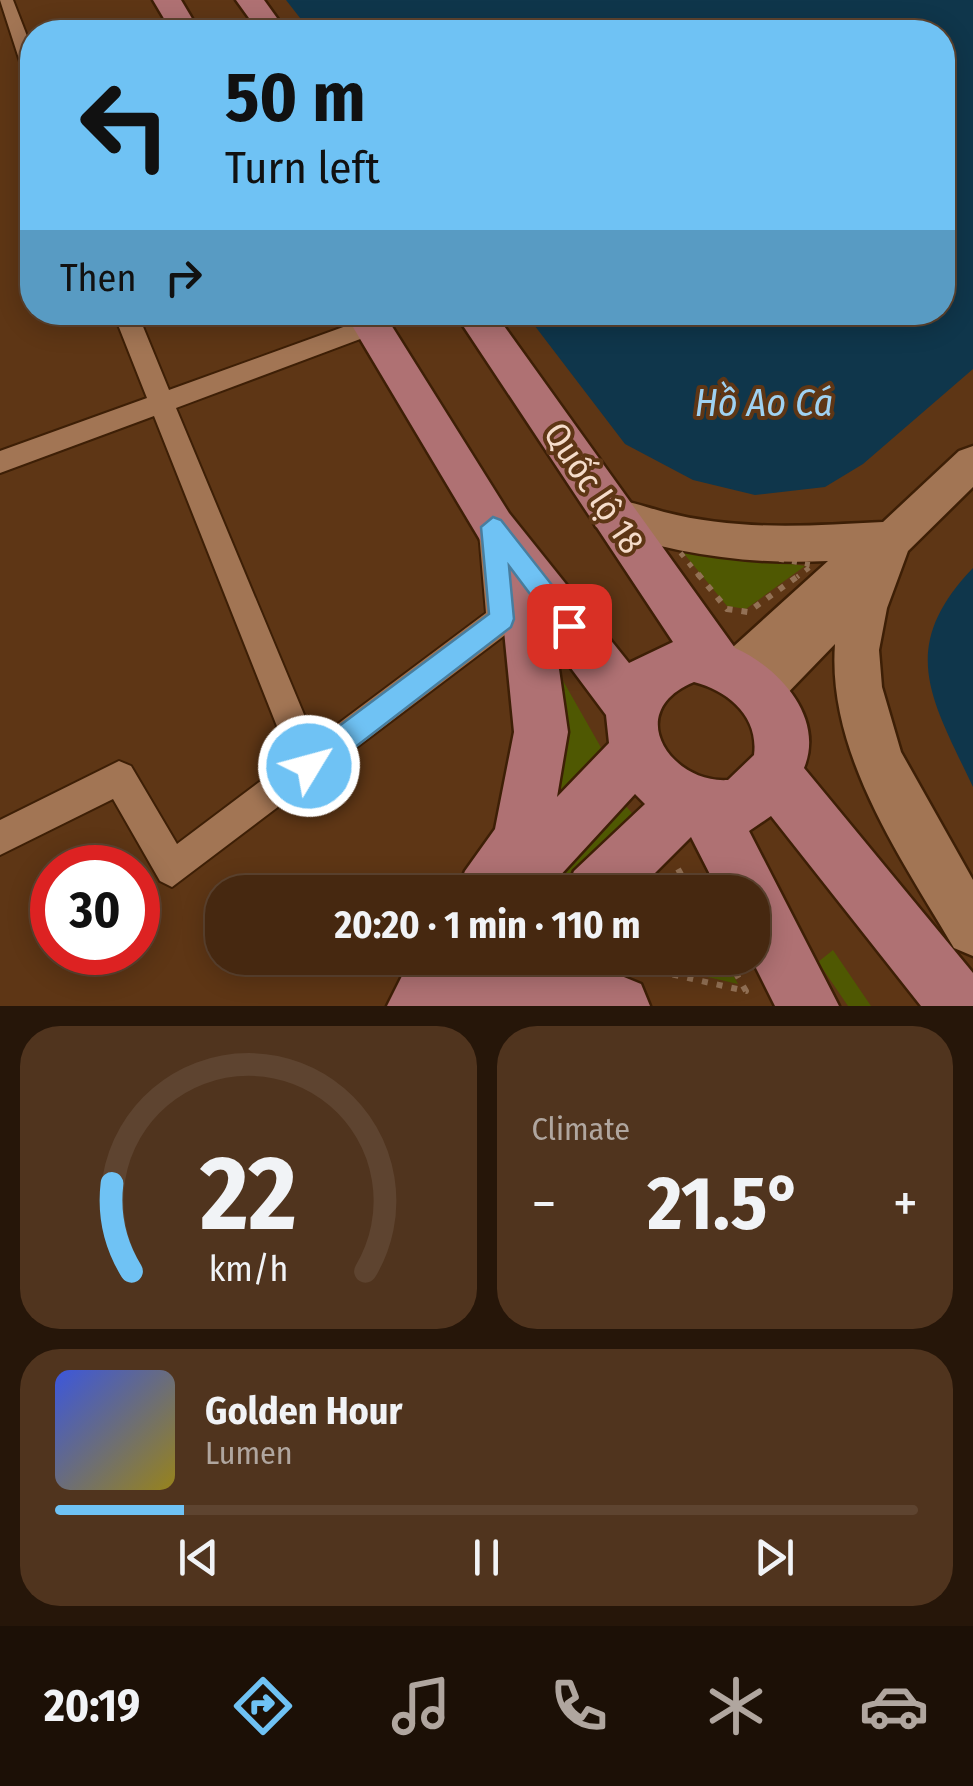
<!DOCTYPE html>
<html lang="en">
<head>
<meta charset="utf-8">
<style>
  :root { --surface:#462810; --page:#50341e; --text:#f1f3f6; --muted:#b0a69f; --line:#5e4430; --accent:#6fc2f4 }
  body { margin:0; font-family:"Fira Sans Condensed",sans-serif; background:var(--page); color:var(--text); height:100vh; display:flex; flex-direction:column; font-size:38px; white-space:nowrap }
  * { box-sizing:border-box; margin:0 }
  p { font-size:32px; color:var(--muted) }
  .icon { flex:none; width:55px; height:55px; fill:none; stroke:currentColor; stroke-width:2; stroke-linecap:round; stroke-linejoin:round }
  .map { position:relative; height:1006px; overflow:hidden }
  .details { display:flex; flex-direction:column; gap:20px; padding:20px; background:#261609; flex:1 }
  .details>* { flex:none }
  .top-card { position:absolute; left:20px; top:20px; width:935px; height:305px; border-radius:40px; box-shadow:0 5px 25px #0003,0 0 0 2px var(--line); background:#6fc2f4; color:#111; overflow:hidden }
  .speed { position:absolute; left:30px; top:845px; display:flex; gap:20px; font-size:50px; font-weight:700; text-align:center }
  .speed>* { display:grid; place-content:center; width:130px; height:130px; border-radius:50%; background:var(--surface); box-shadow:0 5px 25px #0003,0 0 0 2px var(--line); line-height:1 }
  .speed .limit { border:15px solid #d22; background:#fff; color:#111 }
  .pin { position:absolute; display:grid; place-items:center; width:85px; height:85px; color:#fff; margin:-42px; border-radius:20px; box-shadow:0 5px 15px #0006 }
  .me { position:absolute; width:110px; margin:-55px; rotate:53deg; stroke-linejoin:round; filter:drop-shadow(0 0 8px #0008) }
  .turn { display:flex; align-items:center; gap:35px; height:210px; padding:0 40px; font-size:45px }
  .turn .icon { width:130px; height:130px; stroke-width:2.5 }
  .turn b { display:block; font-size:70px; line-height:85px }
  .then { display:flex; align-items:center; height:95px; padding:0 40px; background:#0003; gap:20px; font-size:38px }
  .big { font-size:75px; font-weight:700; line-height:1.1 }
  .details .card { flex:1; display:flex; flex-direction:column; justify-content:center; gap:15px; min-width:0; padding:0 35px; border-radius:40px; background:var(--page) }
  .details .dial { align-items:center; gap:0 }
  .dial svg { height:260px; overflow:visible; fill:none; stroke:var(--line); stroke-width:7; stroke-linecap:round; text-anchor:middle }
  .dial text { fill:var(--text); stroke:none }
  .song { display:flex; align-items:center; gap:30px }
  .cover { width:120px; height:120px; border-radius:15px; background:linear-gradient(135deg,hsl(230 70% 55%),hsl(50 70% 35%)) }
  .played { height:10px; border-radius:5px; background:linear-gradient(90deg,var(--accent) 15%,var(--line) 15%) }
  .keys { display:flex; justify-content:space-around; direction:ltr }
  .heat { display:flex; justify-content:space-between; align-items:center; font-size:55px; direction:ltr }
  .details .tiles { flex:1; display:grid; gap:20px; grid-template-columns:1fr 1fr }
  .card:last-child { grid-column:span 2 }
  .trip { position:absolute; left:205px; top:875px; width:565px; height:100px; border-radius:40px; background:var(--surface); box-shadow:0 5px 25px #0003,0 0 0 2px var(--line); font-weight:700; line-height:100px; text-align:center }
  .dock { display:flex; height:160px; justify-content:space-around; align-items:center; background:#1c1006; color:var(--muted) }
  .dock .icon { width:70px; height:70px }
  .dock .active { color:var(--accent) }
  .dock b { font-size:45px; color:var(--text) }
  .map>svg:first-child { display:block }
  .green { fill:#4f5802 }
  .water { fill:#0f364b }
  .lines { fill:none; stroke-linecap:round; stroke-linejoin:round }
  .street-casing { stroke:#3d1f06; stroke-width:4 }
  .secondary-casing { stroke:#3d1f06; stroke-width:5 }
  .primary-casing { stroke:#3d1f06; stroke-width:5 }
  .path-far1 { stroke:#937155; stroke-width:5; stroke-dasharray:5 8; stroke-linecap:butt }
  .path { stroke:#937155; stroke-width:6; stroke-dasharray:6 9; stroke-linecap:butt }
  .street { fill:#a27554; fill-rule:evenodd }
  .secondary { fill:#a27554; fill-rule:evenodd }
  .primary { fill:#af7173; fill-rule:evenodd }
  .route { fill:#6fc2f4; stroke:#487e9f; stroke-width:2.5 }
  .labels { text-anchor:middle; stroke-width:8; stroke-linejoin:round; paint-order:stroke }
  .street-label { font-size:35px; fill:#f5dcca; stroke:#5e3615 }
  .water-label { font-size:38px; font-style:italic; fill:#9fd2f2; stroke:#5e3615 }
</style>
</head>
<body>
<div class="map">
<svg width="973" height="1006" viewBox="0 0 973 1006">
  <rect width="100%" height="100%" fill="#5e3615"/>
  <path class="green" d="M676,544L805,566L746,609L727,606Z
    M562,679L603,751L559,794L567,734Z
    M626,806L635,817L557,892H537Z
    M833,950L871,1006H848L818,962Z
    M603,958H724L738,984L664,967L591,972Z"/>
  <path class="water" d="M286,0H973V369L863,464L825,487L755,495L693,480L625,444L525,313L942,312V32H311Z
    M973,568V787C932,700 896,648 973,568Z"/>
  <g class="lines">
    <g class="street-casing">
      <path id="street" d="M0,0H13L32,49V76L23,71Z
        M178,16L187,21L184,25L150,32H120Z
        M113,312H137L169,390L371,317L383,326L379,332L176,408L315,741L486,613L479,532L483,523L493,520L503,523L507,532L517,619L513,629L172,887L160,881L113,799L0,855V820L119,761L131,766L177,844L290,759L154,416L0,473V451L147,398Z"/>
    </g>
    <g class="secondary-casing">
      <path id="secondary" d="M973,446V487L908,551L887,608L879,650L882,687L901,752L973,880V956L954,948C901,858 827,753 835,644L776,705L760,711L744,705L739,693L723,686L716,671L723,656L828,561C748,565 672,554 596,527L590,515L596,503C618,495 641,506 664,512C737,531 808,526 883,522L959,451Z"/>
    </g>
    <g class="primary-casing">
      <path id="primary" d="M153,0H181L200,32H172Z
        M236,0H264L287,32H259Z
        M344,312H383L509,513L629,663L673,642L454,312H494L735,648C778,667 825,717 804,768L973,973V1006H921L771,816L749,831L839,1006H775L751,958L752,892H719L691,837L636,892H566L574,871L645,804L635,794L545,892H457L465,871L495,829L514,732L498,570ZM556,648L606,715L609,743L557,797L568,732ZM694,682C729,691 759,717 754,755L728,780C672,784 621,712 694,682Z
        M411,958H474L468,975L485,958H559L553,975H619L641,984L650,1006H387Z"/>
    </g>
    <path class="path-far1" d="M700,577L671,541L813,565L797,577"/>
    <path class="path" d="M698,574L727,609L748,612L801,574
      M678,869L691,892
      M643,973L661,972L746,991L727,958"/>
    <use href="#street" class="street"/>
    <use href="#secondary" class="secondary"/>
    <use href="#primary" class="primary"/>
  </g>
  <path class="route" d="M493,517L501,520L578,618L581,626L578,634H560L509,566L514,619L511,627L319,775L309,779L299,775L295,766L299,756L489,614L481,527Z"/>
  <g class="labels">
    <g class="street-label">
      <text transform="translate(594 488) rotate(56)" y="12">Quốc lộ 18</text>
    </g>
    <g class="water-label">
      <text x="764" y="416">Hồ Ao Cá</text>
    </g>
  </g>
</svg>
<div class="speed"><div class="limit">30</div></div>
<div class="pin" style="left:569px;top:626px;background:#d93025"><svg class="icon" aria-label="arrive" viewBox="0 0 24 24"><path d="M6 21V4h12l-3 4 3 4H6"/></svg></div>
<svg class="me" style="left:309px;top:766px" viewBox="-20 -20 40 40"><circle r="17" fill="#6fc2f4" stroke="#fff" stroke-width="3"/><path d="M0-11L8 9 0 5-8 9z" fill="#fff"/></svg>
<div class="trip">20:20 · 1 min · 110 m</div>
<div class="top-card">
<div class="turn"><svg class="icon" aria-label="left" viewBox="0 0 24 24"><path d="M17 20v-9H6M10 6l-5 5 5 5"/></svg><div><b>50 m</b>Turn left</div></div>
<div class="then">Then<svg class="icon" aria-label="right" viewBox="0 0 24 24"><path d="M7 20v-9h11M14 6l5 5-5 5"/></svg></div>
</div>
</div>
<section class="details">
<div class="tiles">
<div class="card dial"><svg viewBox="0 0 100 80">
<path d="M14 69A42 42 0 1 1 86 69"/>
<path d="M14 69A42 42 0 0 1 8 42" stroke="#6fc2f4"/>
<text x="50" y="56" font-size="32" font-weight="700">22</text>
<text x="50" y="72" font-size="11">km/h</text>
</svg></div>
<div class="card"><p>Climate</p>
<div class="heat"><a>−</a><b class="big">21.5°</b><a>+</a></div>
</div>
<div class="card">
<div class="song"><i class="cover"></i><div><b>Golden Hour</b><p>Lumen</p></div></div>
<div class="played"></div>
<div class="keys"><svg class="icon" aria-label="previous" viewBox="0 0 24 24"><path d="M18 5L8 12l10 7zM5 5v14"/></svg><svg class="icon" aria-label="pause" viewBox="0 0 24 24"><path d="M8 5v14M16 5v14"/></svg><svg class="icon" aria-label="next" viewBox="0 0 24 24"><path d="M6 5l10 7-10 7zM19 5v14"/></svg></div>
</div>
</div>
</section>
<nav class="dock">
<b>20:19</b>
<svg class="icon active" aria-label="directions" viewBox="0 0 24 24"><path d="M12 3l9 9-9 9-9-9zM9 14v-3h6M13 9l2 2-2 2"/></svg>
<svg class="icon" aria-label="music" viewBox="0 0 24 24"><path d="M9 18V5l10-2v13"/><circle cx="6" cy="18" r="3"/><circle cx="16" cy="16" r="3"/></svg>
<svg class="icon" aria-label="phone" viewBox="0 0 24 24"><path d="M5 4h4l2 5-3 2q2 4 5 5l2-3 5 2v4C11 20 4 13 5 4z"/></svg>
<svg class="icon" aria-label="climate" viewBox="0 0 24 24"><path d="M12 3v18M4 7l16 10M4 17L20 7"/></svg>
<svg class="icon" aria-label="car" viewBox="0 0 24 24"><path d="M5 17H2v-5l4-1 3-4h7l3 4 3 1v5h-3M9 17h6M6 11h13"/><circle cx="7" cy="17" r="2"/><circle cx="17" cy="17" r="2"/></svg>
</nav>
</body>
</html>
